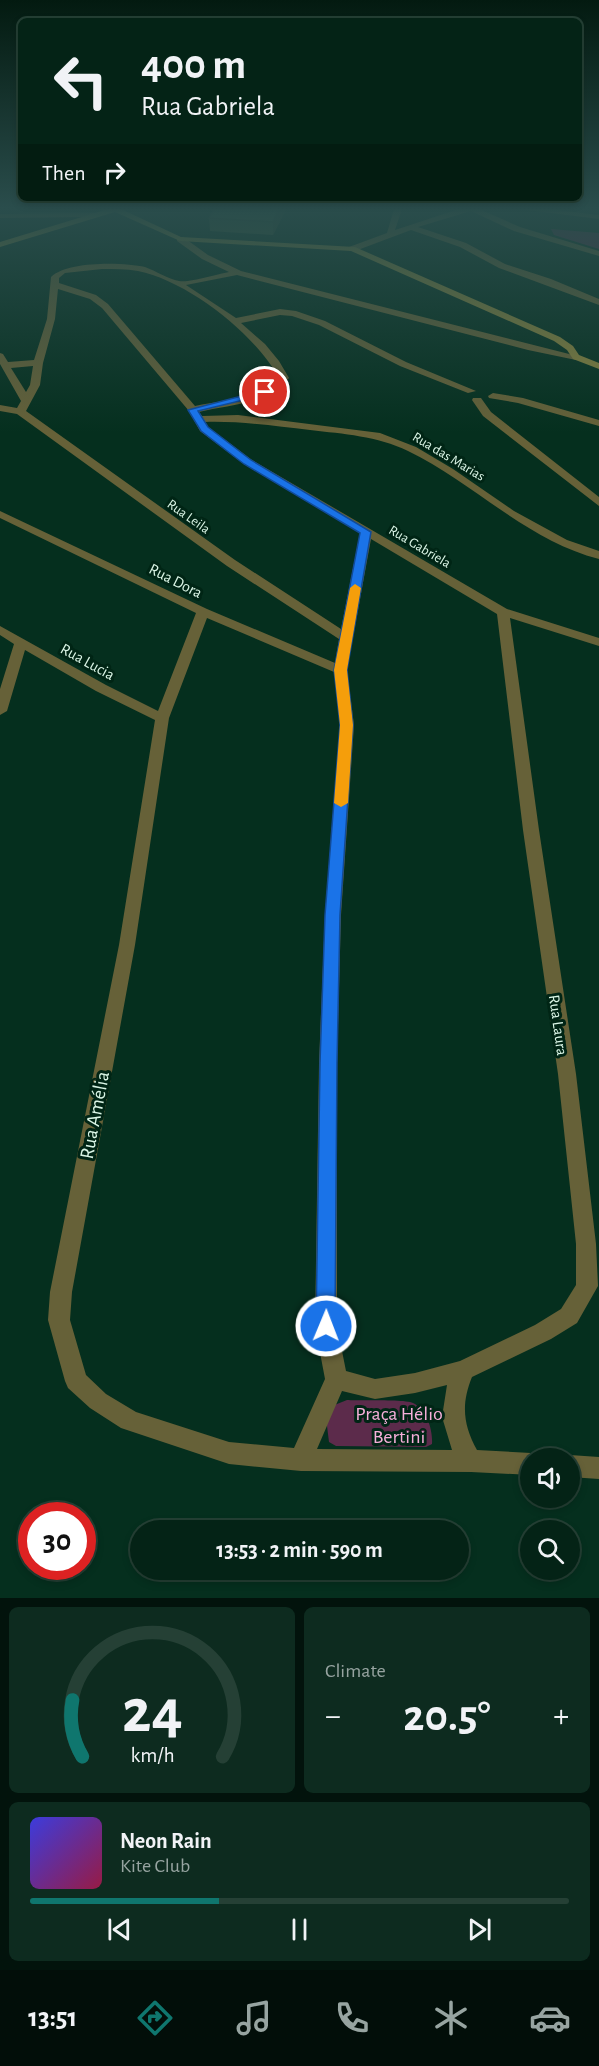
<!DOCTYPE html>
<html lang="en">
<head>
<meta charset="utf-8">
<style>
  :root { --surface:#042316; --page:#0d2b1f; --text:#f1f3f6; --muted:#97a4a1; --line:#254035; --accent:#0f766e }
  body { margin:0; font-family:"Alegreya Sans",sans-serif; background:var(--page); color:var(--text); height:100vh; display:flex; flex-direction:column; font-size:22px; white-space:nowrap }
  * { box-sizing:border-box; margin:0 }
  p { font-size:20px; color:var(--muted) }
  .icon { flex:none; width:33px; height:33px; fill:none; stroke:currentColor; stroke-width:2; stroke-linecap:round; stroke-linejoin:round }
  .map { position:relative; height:1598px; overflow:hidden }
  .panel { display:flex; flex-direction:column; gap:9px; padding:9px; background:#02130c; flex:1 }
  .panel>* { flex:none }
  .banner { position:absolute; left:18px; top:18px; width:564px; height:183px; border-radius:9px; box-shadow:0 3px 9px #0003,0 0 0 2px var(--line); background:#042316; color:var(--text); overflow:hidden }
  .controls { position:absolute; left:520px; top:1448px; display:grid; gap:12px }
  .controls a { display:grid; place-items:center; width:60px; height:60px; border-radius:50%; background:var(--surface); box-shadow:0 3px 9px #0003,0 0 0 2px var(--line); font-size:30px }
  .speed { position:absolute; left:18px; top:1502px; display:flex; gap:12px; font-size:30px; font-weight:700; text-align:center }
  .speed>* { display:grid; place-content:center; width:78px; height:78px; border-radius:50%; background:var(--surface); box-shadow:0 3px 9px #0003,0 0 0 2px var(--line); line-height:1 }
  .speed .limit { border:9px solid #d22; background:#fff; color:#111 }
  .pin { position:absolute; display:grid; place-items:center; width:51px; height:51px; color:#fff; margin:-26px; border:3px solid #fff; border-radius:50%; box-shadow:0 2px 6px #0007 }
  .me { position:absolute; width:66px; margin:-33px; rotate:1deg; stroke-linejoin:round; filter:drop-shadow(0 0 4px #0008) }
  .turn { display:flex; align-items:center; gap:21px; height:126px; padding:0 24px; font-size:27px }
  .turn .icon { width:78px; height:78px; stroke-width:2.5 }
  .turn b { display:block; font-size:42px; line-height:51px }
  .then { display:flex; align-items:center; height:57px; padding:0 24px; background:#0003; gap:12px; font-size:22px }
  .big { font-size:45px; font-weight:700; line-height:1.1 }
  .panel .tile { flex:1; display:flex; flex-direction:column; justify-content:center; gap:9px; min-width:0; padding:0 21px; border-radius:9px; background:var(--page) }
  .panel .dial { align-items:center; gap:0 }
  .dial svg { height:156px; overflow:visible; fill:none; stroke:var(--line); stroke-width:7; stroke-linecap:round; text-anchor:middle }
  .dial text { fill:var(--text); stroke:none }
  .song { display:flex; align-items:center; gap:18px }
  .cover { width:72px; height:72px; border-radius:9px; background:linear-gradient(135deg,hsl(240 70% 55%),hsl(340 70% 35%)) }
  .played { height:6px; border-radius:3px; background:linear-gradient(90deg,var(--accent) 35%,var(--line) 35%) }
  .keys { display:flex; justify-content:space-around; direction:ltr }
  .heat { display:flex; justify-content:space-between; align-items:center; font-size:33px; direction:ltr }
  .panel .tiles { flex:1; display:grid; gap:9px; grid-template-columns:1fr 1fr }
  .tile:last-child { grid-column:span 2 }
  .trip { position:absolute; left:130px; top:1520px; width:339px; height:60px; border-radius:30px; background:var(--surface); box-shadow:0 3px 9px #0003,0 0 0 2px var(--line); font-weight:700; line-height:60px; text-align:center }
  .tabs { display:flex; height:96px; justify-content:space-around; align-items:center; background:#020e09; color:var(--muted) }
  .tabs .icon { width:42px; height:42px }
  .tabs .active { color:var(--accent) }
  .tabs b { font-size:27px; color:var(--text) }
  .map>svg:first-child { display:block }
  .green { fill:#5c2b4b }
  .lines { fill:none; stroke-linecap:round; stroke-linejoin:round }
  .street { fill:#666138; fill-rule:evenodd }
  .secondary { fill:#8a823d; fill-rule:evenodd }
  .wall { fill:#3a5637 }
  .shaded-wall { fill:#30462d }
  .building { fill:#446440; stroke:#30462d; stroke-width:1.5 }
  .route { fill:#1a73e8; stroke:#114b97; stroke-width:1.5 }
  .slow { fill:#f59e0b }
  .labels { text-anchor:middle; stroke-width:6; stroke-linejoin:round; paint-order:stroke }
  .far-street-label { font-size:14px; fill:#daf5e6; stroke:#002515 }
  .street-label { font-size:16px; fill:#daf5e6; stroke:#002515 }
  .near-street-label { font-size:20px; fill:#daf5e6; stroke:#002515 }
  .near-park-label { font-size:20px; fill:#f6afda; stroke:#002515 }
</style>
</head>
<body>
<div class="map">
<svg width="599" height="1598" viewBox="0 0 599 1598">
  <rect width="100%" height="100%" fill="#052f1e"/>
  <path class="green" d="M551,229L599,233V249L554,235Z
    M347,1400C359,1401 404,1399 413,1403C427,1410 433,1430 432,1444L426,1447L336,1446L329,1442L326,1418L332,1406Z"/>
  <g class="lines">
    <path class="street" d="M394,209H402L395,230L456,210L479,209L520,227L599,251V256L514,231L471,211L418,227L466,243L505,264L551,279L599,299V305L499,268L460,247L411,230L355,251H349V247L387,233Z
      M519,209H548L599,215V219Z
      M96,213L97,215L93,217L0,218V214Z
      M177,237H183L208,255L241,271L581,357L576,360L528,350L237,275L186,285L236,318L280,309L296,311L325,321L406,362L476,391L468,393L400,366L319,325L292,316L280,315L241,323L265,344L279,361L289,378L287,380C267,404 228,405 199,412L202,416L238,415L380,433L416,447L453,469L514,511L567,540L599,551V559C526,540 474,483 408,451C377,436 344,434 310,430C275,426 241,421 205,422L208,427L252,460L507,609L599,638V646L510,618L539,830L576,1074L596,1244L598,1286L577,1323L551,1339L472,1377C461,1404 463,1425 477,1450L531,1453L539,1456L540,1458H531V1475L471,1472L301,1471L229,1464L121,1428L90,1408L68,1388L65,1381L48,1320L50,1292L119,945L155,720L96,691L25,650L7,711L0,715V689L14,644L0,635V626L106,685L158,711L196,613L0,518V511L207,609L335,663L339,639L227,566L17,414L0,411V405L17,408L21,401L0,364V353L3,354L8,362L34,360L47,319L51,277C67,261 123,262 145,267C156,271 168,279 179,281C190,283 217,274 229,272L202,259L177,241ZM102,269C114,269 126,269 138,271C188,281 255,334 279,378C260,400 222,400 195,406L108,304L96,295L59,283V278L65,273ZM58,289L90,299L102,308L189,411L200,431L244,464L360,533L341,629L235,560L26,411L40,385L43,363L55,319ZM33,366L30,385L26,392L11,368ZM371,539L497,614L523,830L558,1074L576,1244V1285L561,1309L535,1325L460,1361L415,1373L375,1379L346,1371L337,1326V1063L341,915L354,725L347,670ZM207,618L334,672L340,725L325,915L319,1063L315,1326L325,1379L294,1448L229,1442L136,1412L106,1394L86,1375L70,1320L72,1292L135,945L169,718ZM447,1385L442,1417L452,1450L317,1449L342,1391L375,1399L415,1393Z
      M493,393L523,398L599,420V426L518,403L489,398L488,396Z
      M473,398H481L491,412L599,497V506L483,416L472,400Z
      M570,1455L599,1457V1479L570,1477V1458H562Z"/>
    <path class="secondary" d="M108,209H121L181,237L355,247L560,337L573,346L579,355L599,363V369L573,359L567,350L554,341L351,251L180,241L115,212L0,247V242Z"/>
  </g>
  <path class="wall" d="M214,209H286L273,235L210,231L209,218Z"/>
  <path class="shaded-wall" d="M279,209L286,210L273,235V222Z"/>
  <path class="building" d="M214,209H279L273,222L209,218Z"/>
  <linearGradient id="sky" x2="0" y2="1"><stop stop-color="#031a10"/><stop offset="0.48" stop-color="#2a4d4c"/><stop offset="1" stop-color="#2a4d4c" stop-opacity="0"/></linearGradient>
  <rect width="599" height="433" fill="url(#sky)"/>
  <path class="route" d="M265,390L270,392L268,394L198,411L208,427L251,460L371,532L347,670L353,725L340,915L337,1063L335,1326L333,1332L326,1335L319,1332L316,1326L320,1063L325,915L340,725L334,670L360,533L244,464L201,431L188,410Z"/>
  <path class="slow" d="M355,584L361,588L347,670L353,725L348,803L341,807L334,803L340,725L334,670L350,588Z"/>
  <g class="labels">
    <g class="far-street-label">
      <text transform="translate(449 456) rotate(31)" y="5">Rua das Marias</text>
      <text transform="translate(189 516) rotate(35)" y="5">Rua Leila</text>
      <text transform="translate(420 546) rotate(31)" y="5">Rua Gabriela</text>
    </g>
    <g class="street-label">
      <text transform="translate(176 580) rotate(27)" y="6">Rua Dora</text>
      <text transform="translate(88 661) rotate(29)" y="6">Rua Lucia</text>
      <text transform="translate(559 1025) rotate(82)" y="6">Rua Laura</text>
    </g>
    <g class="near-street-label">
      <text transform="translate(94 1115) rotate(-79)" y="7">Rua Amélia</text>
    </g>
    <g class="near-park-label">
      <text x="399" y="1420">Praça Hélio<tspan x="399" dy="23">Bertini</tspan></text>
    </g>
  </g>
</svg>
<div class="controls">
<a><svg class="icon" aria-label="sound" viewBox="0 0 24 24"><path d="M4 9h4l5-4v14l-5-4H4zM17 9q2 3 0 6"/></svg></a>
<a><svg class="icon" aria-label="search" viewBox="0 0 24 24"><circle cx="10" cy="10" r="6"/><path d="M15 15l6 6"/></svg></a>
</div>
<div class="speed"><div class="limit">30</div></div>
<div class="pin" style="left:265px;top:392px;background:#d93025"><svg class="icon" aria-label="arrive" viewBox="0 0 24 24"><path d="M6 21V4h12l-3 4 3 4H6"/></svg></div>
<svg class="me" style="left:326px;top:1326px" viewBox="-20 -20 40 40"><circle r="17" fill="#1a73e8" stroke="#fff" stroke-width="3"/><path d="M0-11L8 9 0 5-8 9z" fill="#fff"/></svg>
<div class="trip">13:53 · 2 min · 590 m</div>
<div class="banner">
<div class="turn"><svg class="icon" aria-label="left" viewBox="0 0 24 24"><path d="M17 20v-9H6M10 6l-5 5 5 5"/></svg><div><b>400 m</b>Rua Gabriela</div></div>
<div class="then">Then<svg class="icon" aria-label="right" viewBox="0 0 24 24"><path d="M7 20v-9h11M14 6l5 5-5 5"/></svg></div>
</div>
</div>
<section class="panel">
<div class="tiles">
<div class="tile dial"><svg viewBox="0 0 100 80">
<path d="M14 69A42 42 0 1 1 86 69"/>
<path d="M14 69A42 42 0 0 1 9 40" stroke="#0f766e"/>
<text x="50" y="56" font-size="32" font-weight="700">24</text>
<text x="50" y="72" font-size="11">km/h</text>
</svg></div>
<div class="tile"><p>Climate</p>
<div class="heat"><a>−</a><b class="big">20.5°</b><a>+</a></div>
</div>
<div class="tile">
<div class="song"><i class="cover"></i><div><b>Neon Rain</b><p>Kite Club</p></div></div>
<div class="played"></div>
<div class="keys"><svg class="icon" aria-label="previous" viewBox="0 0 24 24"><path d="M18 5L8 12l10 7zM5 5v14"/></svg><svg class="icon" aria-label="pause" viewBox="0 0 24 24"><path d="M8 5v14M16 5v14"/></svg><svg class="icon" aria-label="next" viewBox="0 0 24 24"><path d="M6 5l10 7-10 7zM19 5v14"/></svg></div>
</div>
</div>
</section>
<nav class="tabs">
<b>13:51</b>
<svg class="icon active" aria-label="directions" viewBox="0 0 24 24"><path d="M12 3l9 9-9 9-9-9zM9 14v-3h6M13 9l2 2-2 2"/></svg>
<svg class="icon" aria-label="music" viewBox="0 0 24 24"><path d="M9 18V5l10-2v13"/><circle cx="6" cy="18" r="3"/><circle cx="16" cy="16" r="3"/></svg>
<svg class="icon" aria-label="phone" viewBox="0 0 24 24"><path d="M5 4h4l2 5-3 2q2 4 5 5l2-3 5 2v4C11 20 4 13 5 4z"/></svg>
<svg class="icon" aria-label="climate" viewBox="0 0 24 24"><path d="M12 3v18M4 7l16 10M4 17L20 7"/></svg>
<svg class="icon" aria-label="car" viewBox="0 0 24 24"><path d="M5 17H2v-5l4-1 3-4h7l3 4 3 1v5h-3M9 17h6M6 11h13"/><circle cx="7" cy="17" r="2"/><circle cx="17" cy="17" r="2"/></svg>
</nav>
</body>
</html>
